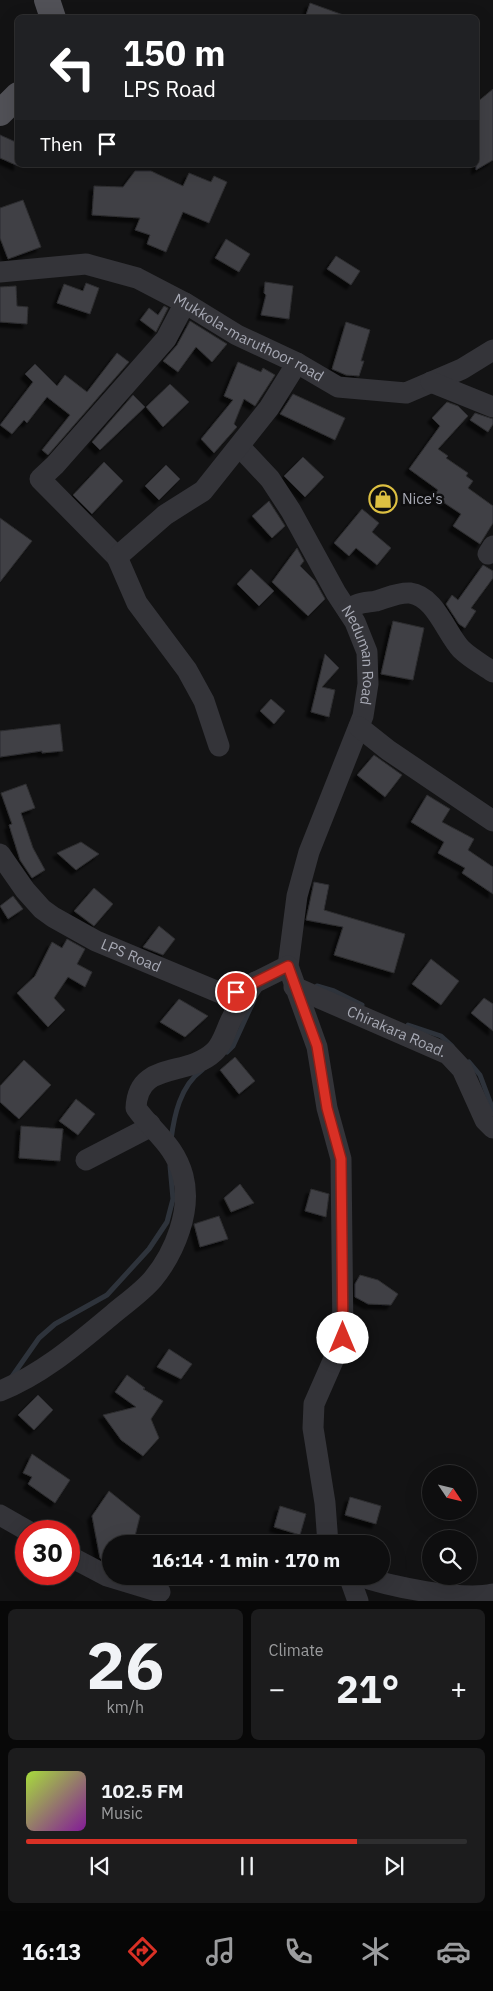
<!DOCTYPE html>
<html lang="en">
<head>
<meta charset="utf-8">
<style>
  :root { --surface:#0e0e0f; --page:#1c1c1d; --text:#f1f3f6; --muted:#9b9c9e; --line:#2e2e2f; --accent:#d93025 }
  body { margin:0; font-family:"IBM Plex Sans",sans-serif; background:var(--page); color:var(--text); height:100vh; display:flex; flex-direction:column; font-size:19px; white-space:nowrap }
  * { box-sizing:border-box; margin:0 }
  p { font-size:16px; color:var(--muted) }
  .icon { flex:none; width:28px; height:28px; fill:none; stroke:currentColor; stroke-width:2; stroke-linecap:round; stroke-linejoin:round }
  .map { position:relative; height:1601px; overflow:hidden }
  .panel { display:flex; flex-direction:column; gap:8px; padding:8px; background:#080808; flex:1 }
  .panel>* { flex:none }
  .top-card { position:absolute; left:15px; top:15px; width:464px; height:152px; border-radius:8px; box-shadow:0 5px 20px #0002,0 0 0 1px var(--line); background:#202124; color:#fff; overflow:hidden }
  .needle { width:32px; rotate:125deg }
  .controls { position:absolute; left:422px; top:1465px; display:grid; gap:10px }
  .controls a { display:grid; place-items:center; width:55px; height:55px; border-radius:50%; background:var(--surface); box-shadow:0 5px 20px #0002,0 0 0 1px var(--line); font-size:25px }
  .speed { position:absolute; left:15px; top:1520px; display:flex; gap:10px; font-size:25px; font-weight:700; text-align:center }
  .speed>* { display:grid; place-content:center; width:65px; height:65px; border-radius:50%; background:var(--surface); box-shadow:0 5px 20px #0002,0 0 0 1px var(--line); line-height:1 }
  .speed .limit { border:8px solid #d22; background:#fff; color:#111 }
  .pin { position:absolute; display:grid; place-items:center; width:42px; height:42px; color:#fff; margin:-21px; border:2px solid #fff; border-radius:50%; box-shadow:0 1px 5px #0007 }
  .me { position:absolute; width:55px; margin:-28px; rotate:0deg; stroke-linejoin:round; filter:drop-shadow(0 0 4px #0008) }
  .turn { display:flex; align-items:center; gap:18px; height:105px; padding:0 25px; font-size:22px }
  .turn .icon { width:65px; height:65px; stroke-width:2.5 }
  .turn b { display:block; font-size:35px; line-height:42px }
  .then { display:flex; align-items:center; height:48px; padding:0 25px; background:#0003; gap:10px; font-size:19px }
  .big { font-size:38px; font-weight:700; line-height:1.1 }
  .panel .widget { flex:1; display:flex; flex-direction:column; justify-content:center; gap:8px; min-width:0; padding:0 18px; border-radius:8px; background:var(--page) }
  .panel .dial { align-items:center; gap:0 }
  .dial b { font-size:65px; line-height:1 }
  .song { display:flex; align-items:center; gap:15px }
  .cover { width:60px; height:60px; border-radius:8px; background:linear-gradient(135deg,hsl(80 70% 55%),hsl(290 70% 35%)) }
  .played { height:5px; border-radius:2px; background:linear-gradient(90deg,var(--accent) 75%,var(--line) 75%) }
  .keys { display:flex; justify-content:space-around; direction:ltr }
  .heat { display:flex; justify-content:space-between; align-items:center; font-size:28px; direction:ltr }
  .panel .tiles { flex:1; display:grid; gap:8px; grid-template-columns:1fr 1fr }
  .widget:last-child { grid-column:span 2 }
  .trip { position:absolute; left:102px; top:1535px; width:288px; height:50px; border-radius:25px; background:var(--surface); box-shadow:0 5px 20px #0002,0 0 0 1px var(--line); font-weight:700; line-height:50px; text-align:center }
  .tab-bar { display:flex; height:80px; justify-content:space-around; align-items:center; background:#060606; color:var(--muted) }
  .tab-bar .icon { width:35px; height:35px }
  .tab-bar .on { color:var(--accent) }
  .tab-bar b { font-size:22px; color:var(--text) }
  .map>svg:first-child { display:block }
  .lines { fill:none; stroke-linecap:round; stroke-linejoin:round }
  .stream { stroke:#2e333b; stroke-width:5 }
  .building { fill:#404044; stroke:#2d2d30; filter:url(#shadow) }
  .minor { stroke:#343439; stroke-width:21 }
  .major { stroke:#515157; stroke-width:26 }
  .route-casing { stroke:#8d1f18; stroke-width:12 }
  .route { stroke:#d93025; stroke-width:9 }
  .labels { text-anchor:middle; stroke-width:5; stroke-linejoin:round; paint-order:stroke }
  .street-label { font-size:15px; fill:#a6a8b3; stroke:#0e0e0f }
  .poi-label { font-size:15px; fill:#a6a8b3; stroke:#0e0e0f; text-anchor:start }
</style>
</head>
<body>
<div class="map">
<svg width="493" height="1601" viewBox="0 0 493 1601">
  <defs>
    <filter id="shadow"><feDropShadow dx="-4.5" dy="4.5" stdDeviation="1" flood-color="#0009"/></filter>
  </defs>
  <rect width="100%" height="100%" fill="#131314"/>
  <g class="lines">
    <path class="stream" d="M317,986L334,991L362,1005
      M408,1025L441,1036L452,1046
      M227,1052L233,1046L254,1000
      M469,1062L480,1075L493,1110
      M171,1140C174,1116 180,1086 202,1070
      M11,1378L39,1338L55,1324L107,1295L149,1249L167,1222L173,1199L170,1166"/>
  </g>
  <path class="building" d="M310,3L346,16V18H305Z
    M493,89V160L476,170V103Z
    M0,135L18,143V166L0,158Z
    M135,171H151L183,186L189,173L211,182L214,176L227,182L209,223L183,212L166,252L147,244L150,235L135,230L140,218L92,215L94,186L123,187Z
    M23,200L41,247L8,259L0,238V208Z
    M226,239L250,254L239,272L215,258Z
    M336,256L360,271L351,285L327,269Z
    M265,282L293,286L289,319L261,315L266,295L264,293Z
    M86,283L99,288L90,314L57,303L64,284L83,291Z
    M16,286L17,306L28,307L27,324L0,322V287Z
    M164,306L168,308L156,332L140,320L149,308L158,315Z
    M190,321L227,344L212,362L196,347L178,372L163,361L177,345Z
    M346,322L370,330L361,361H364L359,376L346,375L332,369Z
    M117,353L129,362L48,455L42,450L70,415L47,397L27,423L24,420L12,434L0,425L33,382L25,374L35,364L57,386L65,375L87,392Z
    M238,362L261,372L263,368L275,375L255,406L244,399L234,424L237,427L214,453L201,439L233,400L224,396Z
    M170,384L189,402L163,427L146,407Z
    M293,394L345,418L335,440L280,414Z
    M133,395L145,407L100,450L92,442Z
    M447,402L458,406L468,416L438,449L448,456L446,458L468,473L466,476L473,481L468,488L493,506V523L480,544L453,526L461,514L434,496L438,490L409,469L440,426L432,418Z
    M475,413L493,419V424L488,432L470,420Z
    M303,457L324,477L305,497L284,476Z
    M104,462L123,481L92,514L73,495Z
    M166,465L180,479L159,500L145,486Z
    M269,501L285,526L272,538L252,516Z
    M362,509L379,523L372,532L391,548L377,565L356,548L349,556L334,543Z
    M0,518L32,541L0,582Z
    M297,548L304,561L300,566L315,581L325,599L308,616L272,582Z
    M483,565L493,571V578L471,608L476,611L465,628L459,624L446,604L452,595L458,600Z
    M251,569L274,591L259,606L237,584Z
    M393,621L424,628L413,680L381,674Z
    M325,654L339,668L322,687L335,690L329,717L311,712Z
    M271,699L285,711L274,724L260,711Z
    M60,724L63,751L42,753V751L0,757V731Z
    M374,755L402,775L385,797L357,775Z
    M26,784L35,808L21,813L33,848L45,870L32,878L20,860L9,825L12,824L1,793Z
    M427,795L450,809L442,822L474,839L468,850L493,867V894L462,873L465,868L438,853L444,842L411,822Z
    M81,842L99,854L76,870L57,853Z
    M314,882L329,885L324,910L405,934L394,973L334,955L343,927L306,920Z
    M94,888L113,904L94,926L74,911Z
    M13,896L23,909L8,919L0,906Z
    M159,926L175,939L163,955L143,947Z
    M67,939L85,949L77,964L92,972L85,987L68,977L54,998L65,1010L48,1027L17,993L35,976L52,942L62,948Z
    M431,959L459,981L441,1005L412,984Z
    M484,998L493,1004V1031L471,1013Z
    M179,999L208,1016L185,1037L160,1022Z
    M235,1057L255,1081L239,1094L220,1070Z
    M24,1060L51,1085L19,1119L0,1102V1086Z
    M76,1099L95,1114L78,1135L59,1121Z
    M21,1126L63,1129L60,1161L19,1158Z
    M240,1184L254,1203L231,1212L224,1198Z
    M311,1189L329,1194L326,1217L305,1211Z
    M219,1216L228,1239L200,1247L194,1224Z
    M360,1275L378,1280L398,1294L391,1305L368,1304L355,1297V1284Z
    M169,1349L192,1364L181,1379L157,1367Z
    M127,1375L145,1388L143,1389L163,1401L151,1419L159,1438L143,1456L121,1440L103,1415L136,1407L115,1392Z
    M38,1395L53,1410L34,1430L18,1415Z
    M32,1454L70,1480L55,1503L28,1484L32,1477L23,1473Z
    M109,1491L140,1516L133,1544H111V1564L100,1558L92,1516Z
    M350,1497L381,1506L376,1524L345,1515Z
    M280,1506L306,1514L300,1535L274,1527Z"/>
  <g class="lines">
    <g class="minor">
      <path id="s1" d="M0,272L86,264L137,278L185,303L237,335L297,363L338,387L406,393L462,369L493,350"/>
      <path d="M431,382L493,407"/>
      <path id="s2" d="M240,447L270,479L291,511L336,593L355,622L367,652L368,684L363,716L309,852L297,896L288,966L317,1047L327,1108L341,1159L343,1338L314,1404L313,1428L325,1503L328,1544"/>
      <path d="M488,554L493,546"/>
      <path d="M117,557L40,479L55,465L166,339L185,303"/>
      <path d="M348,611C357,602 364,603 376,601C387,598 398,592 410,593C435,596 446,633 461,649C470,658 483,665 493,672"/>
      <path d="M359,727L388,750L493,821"/>
      <path d="M219,746L204,701L187,670L137,603L117,557L165,515L203,491L269,408L297,363"/>
      <path id="s3" d="M0,854L25,890L42,909L53,917L96,941L223,994L236,992L288,966"/>
      <path id="s4" d="M294,987L448,1054L462,1069L485,1120L493,1128"/>
      <path d="M86,1160L146,1129L150,1124"/>
      <path d="M0,1391C43,1374 78,1343 113,1314C126,1303 142,1292 153,1279C175,1252 192,1210 183,1176C175,1145 153,1132 136,1108C138,1060 186,1078 214,1052C223,1044 226,1029 232,1018C238,1006 247,994 255,982"/>
      <path d="M0,1515L28,1531"/>
      <path d="M69,1556L107,1576L160,1592"/>
      <path d="M349,1576L358,1601"/>
      <path d="M360,1576C391,1587 463,1601 493,1594"/>
    </g>
    <path class="major" d="M47,0L53,18
      M0,113L18,95"/>
  </g>
  <g class="lines">
    <g class="route-casing">
      <path id="route" d="M236,992L288,966L317,1046L327,1108L341,1159L343,1338"/>
    </g>
    <use href="#route" class="route"/>
  </g>
  <defs>
    <g id="shop-ring" transform="scale(1.4375)"><circle r="9.5" fill="#0e0e0f" stroke="#ddc042" stroke-width="1.5"/><path d="M-5-2.5h2.3a2.7 3.5 0 0 1 5.4 0H5L5.5 6h-11ZM-1.5-2.5h3a1.5 2.3 0 0 0-3 0Z" fill="#ddc042"/></g>
  </defs>
  <g fill-rule="evenodd">
    <use href="#shop-ring" x="383" y="499"/>
  </g>
  <g class="labels">
    <g class="street-label">
      <text dy="5" stroke="none"><textPath href="#s1" startOffset="266">Mukkola-maruthoor road</textPath></text>
      <text dy="5" stroke="none"><textPath href="#s2" startOffset="244">Neduman Road</textPath></text>
      <text dy="5" stroke="none"><textPath href="#s3" startOffset="170">LPS Road</textPath></text>
      <text dy="5" stroke="none"><textPath href="#s4" startOffset="112">Chirakara Road.</textPath></text>
    </g>
    <g class="poi-label">
      <text x="402" y="504">Nice's</text>
    </g>
  </g>
</svg>
<div class="controls">
<a><svg class="needle" viewBox="-14 -14 28 28"><path d="M0-13l5 13h-10z" fill="#e53935"/><path d="M0 13l5-13h-10z" fill="#9b9c9e"/></svg></a>
<a><svg class="icon" aria-label="search" viewBox="0 0 24 24"><circle cx="10" cy="10" r="6"/><path d="M15 15l6 6"/></svg></a>
</div>
<div class="speed"><div class="limit">30</div></div>
<div class="pin" style="left:236px;top:992px;background:#d93025"><svg class="icon" aria-label="arrive" viewBox="0 0 24 24"><path d="M6 21V4h12l-3 4 3 4H6"/></svg></div>
<svg class="me" style="left:343px;top:1338px" viewBox="-20 -20 40 40"><circle r="19" fill="#fff"/><path d="M0-13L10 11 0 6-10 11z" fill="#d93025"/></svg>
<div class="trip">16:14 · 1 min · 170 m</div>
<div class="top-card">
<div class="turn"><svg class="icon" aria-label="left" viewBox="0 0 24 24"><path d="M17 20v-9H6M10 6l-5 5 5 5"/></svg><div><b>150 m</b>LPS Road</div></div>
<div class="then">Then<svg class="icon" aria-label="arrive" viewBox="0 0 24 24"><path d="M6 21V4h12l-3 4 3 4H6"/></svg></div>
</div>
</div>
<section class="panel">
<div class="tiles">
<div class="widget dial"><b>26</b><p>km/h</p></div>
<div class="widget"><p>Climate</p>
<div class="heat"><a>−</a><b class="big">21°</b><a>+</a></div>
</div>
<div class="widget">
<div class="song"><i class="cover"></i><div><b>102.5 FM</b><p>Music</p></div></div>
<div class="played"></div>
<div class="keys"><svg class="icon" aria-label="previous" viewBox="0 0 24 24"><path d="M18 5L8 12l10 7zM5 5v14"/></svg><svg class="icon" aria-label="pause" viewBox="0 0 24 24"><path d="M8 5v14M16 5v14"/></svg><svg class="icon" aria-label="next" viewBox="0 0 24 24"><path d="M6 5l10 7-10 7zM19 5v14"/></svg></div>
</div>
</div>
</section>
<nav class="tab-bar">
<b>16:13</b>
<svg class="icon on" aria-label="directions" viewBox="0 0 24 24"><path d="M12 3l9 9-9 9-9-9zM9 14v-3h6M13 9l2 2-2 2"/></svg>
<svg class="icon" aria-label="music" viewBox="0 0 24 24"><path d="M9 18V5l10-2v13"/><circle cx="6" cy="18" r="3"/><circle cx="16" cy="16" r="3"/></svg>
<svg class="icon" aria-label="phone" viewBox="0 0 24 24"><path d="M5 4h4l2 5-3 2q2 4 5 5l2-3 5 2v4C11 20 4 13 5 4z"/></svg>
<svg class="icon" aria-label="climate" viewBox="0 0 24 24"><path d="M12 3v18M4 7l16 10M4 17L20 7"/></svg>
<svg class="icon" aria-label="car" viewBox="0 0 24 24"><path d="M5 17H2v-5l4-1 3-4h7l3 4 3 1v5h-3M9 17h6M6 11h13"/><circle cx="7" cy="17" r="2"/><circle cx="17" cy="17" r="2"/></svg>
</nav>
</body>
</html>
